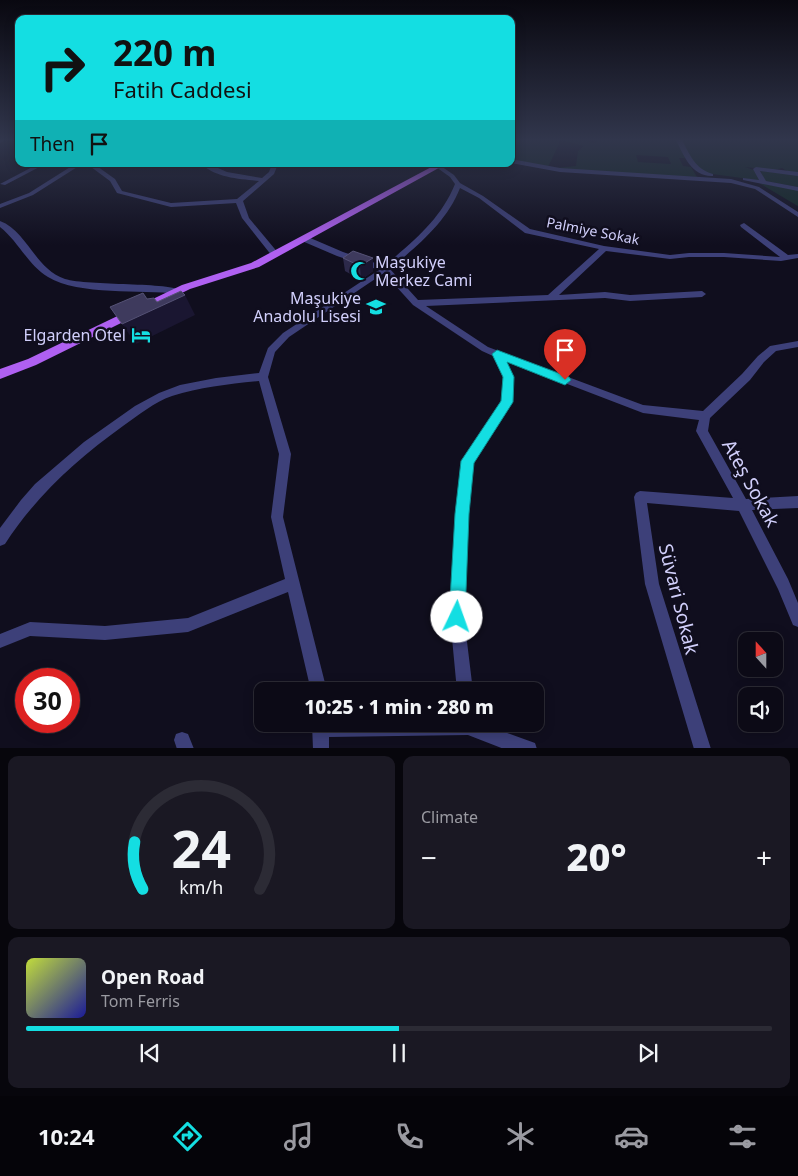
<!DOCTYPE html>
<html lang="en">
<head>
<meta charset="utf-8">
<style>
  :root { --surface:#0c0a16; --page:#1a1823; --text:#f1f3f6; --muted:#9a9aa1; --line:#2c2b35; --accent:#14dee2 }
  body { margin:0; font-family:"Noto Sans",sans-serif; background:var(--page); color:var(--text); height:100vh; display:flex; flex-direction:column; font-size:19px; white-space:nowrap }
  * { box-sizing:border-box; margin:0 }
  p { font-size:16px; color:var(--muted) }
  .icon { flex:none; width:28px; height:28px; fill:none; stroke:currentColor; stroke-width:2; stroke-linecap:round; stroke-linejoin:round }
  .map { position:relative; height:748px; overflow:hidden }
  .sheet { display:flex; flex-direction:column; gap:8px; padding:8px; background:#07060c; flex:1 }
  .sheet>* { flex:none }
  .top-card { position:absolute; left:15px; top:15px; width:500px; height:152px; border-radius:10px; box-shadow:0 2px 12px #0003,0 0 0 1px var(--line); background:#14dee2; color:#111; overflow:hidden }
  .needle { width:32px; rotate:339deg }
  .controls { position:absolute; left:738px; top:632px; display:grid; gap:10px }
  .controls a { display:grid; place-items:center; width:45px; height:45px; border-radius:10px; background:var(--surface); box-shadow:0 2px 12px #0003,0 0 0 1px var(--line); font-size:25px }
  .speed { position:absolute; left:15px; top:668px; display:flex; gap:10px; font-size:25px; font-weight:700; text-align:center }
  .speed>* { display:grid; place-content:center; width:65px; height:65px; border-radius:50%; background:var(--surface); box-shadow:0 2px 12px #0003,0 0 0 1px var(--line); line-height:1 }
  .speed .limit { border:8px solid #d22; background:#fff; color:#111 }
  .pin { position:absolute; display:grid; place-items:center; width:42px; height:42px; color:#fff; margin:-51px -21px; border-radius:50% 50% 50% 0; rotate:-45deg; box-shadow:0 0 5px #0007 }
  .pin .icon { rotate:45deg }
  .me { position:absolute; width:55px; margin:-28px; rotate:3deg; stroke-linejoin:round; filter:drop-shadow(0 0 4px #0008) }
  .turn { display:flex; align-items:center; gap:18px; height:105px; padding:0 15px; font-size:22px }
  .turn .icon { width:65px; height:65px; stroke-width:2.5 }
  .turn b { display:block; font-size:35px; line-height:42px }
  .then { display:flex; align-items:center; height:48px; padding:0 15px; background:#0003; gap:10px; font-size:19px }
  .big { font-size:38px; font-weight:800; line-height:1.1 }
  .sheet .card { flex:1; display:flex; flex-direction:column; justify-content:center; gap:8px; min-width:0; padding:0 18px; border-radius:10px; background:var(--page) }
  .sheet .dial { align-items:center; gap:0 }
  .dial svg { height:130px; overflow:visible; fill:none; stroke:var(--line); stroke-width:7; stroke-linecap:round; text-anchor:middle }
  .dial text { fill:var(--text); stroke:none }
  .song { display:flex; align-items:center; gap:15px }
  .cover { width:60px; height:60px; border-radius:8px; background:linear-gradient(135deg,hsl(70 70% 55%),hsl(240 70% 35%)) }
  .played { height:5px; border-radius:2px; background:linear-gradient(90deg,var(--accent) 50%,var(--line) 50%) }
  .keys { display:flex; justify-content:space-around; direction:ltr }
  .heat { display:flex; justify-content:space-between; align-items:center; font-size:28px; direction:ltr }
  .sheet .tiles { flex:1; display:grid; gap:8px; grid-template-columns:1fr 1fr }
  .card:last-child { grid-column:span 2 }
  .trip { position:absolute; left:254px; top:682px; width:290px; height:50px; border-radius:10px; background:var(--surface); box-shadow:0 2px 12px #0003,0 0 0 1px var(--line); font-weight:800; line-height:50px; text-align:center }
  .menu { display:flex; height:80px; justify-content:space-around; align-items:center; background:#050409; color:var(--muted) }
  .menu .icon { width:35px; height:35px }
  .menu .current { color:var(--accent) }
  .menu b { font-size:22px; color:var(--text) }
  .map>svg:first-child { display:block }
  .green { fill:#122825; fill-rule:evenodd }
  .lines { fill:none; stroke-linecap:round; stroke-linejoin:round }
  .minor { fill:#3d4079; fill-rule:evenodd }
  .major { fill:#af60f1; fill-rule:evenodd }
  .wall { fill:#2c294a }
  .shaded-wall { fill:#1a1631 }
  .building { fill:#3e3a5d; stroke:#555276 }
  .route { fill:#14dee2; stroke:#0d9093 }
  .labels { text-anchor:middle; stroke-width:5; stroke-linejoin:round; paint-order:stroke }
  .far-street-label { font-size:14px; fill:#d1cffb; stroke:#100e1e }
  .poi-label { font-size:16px; fill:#d1cffb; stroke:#100e1e; text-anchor:end }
  .near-street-label { font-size:19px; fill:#d1cffb; stroke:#100e1e }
</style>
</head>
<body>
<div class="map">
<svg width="798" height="749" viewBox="0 0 798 749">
  <rect width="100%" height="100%" fill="#100e1e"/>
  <path class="green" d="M511,140H559V144L548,167L511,160Z
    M562,140H583L594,143L597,140H677L686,158H679L683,166L691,167L697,177L584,171L556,168L576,166L578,151L584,146ZM636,155L668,157L671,164L638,162Z
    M681,140H798V173L787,171L782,168L774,170L745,167L754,170L759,180H756L705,173C694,169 686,150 681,140Z
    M761,171L798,175V187L766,181L762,178Z
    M759,183L798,190V206L796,205Z"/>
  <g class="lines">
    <path class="minor" d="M0,140H4L0,143Z
      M676,140H682C690,155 695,169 713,174V176C692,177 684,156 676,140Z
      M511,159L560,168L731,179L759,187L798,212V217L755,189L731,183L560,172L511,163Z
      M38,164H45L5,185L0,184Z
      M75,164H82L33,195L0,208V204L29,193Z
      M87,164H94L115,179L122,191L171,203L237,199L259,181C241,179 215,178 202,164H209L227,172L262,178L269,172L272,164H278L274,174L243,201L249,218L279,254L275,256H272L242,218L236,203L171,207L117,193L110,181Z
      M438,164L454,175L460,183L483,196L530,229L604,246L670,255L689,253H724L780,257L741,227L740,225L744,223L788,255L798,254V258L781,261L724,257H689L670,259L606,251L559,295L605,292L630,295L702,291L706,294L702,297L630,301L605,298L426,306L488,347L643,405L703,411L742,374L758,356L770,346L798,341V347L776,351L764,362L750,380L710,418L708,431L746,499L798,496V508L752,510L788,579L798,603V627L793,625L778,589L739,511L647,503L659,584L711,749H694L645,584L634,497L636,493L640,491L733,498L696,431L699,420L643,413L505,360L513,377L512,402L474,462L468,514L464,617L473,691H457L450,617L456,514L462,461L502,401L503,377L493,356L482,351L413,305L384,273L289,337L275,352L268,377L291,454L283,517L327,691H311L288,592L188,632L105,640L30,636L0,648V634L30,622L105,626L188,618L285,579L271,517L279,454L259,381C230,384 200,387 172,396C154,402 139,415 123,426C77,459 36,496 5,544L0,546V528L21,500L35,484L84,442L135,406L159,393L180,385L216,378L259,373L268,348L283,333L379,270L337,256L302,241V237H308L343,252L384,266C413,242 441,219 455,184L450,177L436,167L435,166ZM460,188L479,198L525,233L599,249L548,295L418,300L390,269C417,246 447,222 460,188Z
      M756,167L798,172V176L760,171L766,181L798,187V191L743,180V178L759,180L753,169Z
      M0,221C27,231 35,269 65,279C88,286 172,282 182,291L178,294C141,289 79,296 48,277C28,265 18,241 0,227Z
      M312,724H482L535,743L537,749H504L468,735L329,737V749H313Z
      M182,732L188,734L194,749H177L174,740L176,734Z"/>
    <path class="major" d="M437,164H446L259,267L190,289L36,365L0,379V369L28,359L182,285L251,263Z"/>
  </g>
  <path class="wall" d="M343,258L373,271L361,280L345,271Z"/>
  <path class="shaded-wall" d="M373,258V271L361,280L360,266Z
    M185,295L195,315L136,344L122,324Z"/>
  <path class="building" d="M353,251L373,258L360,266L343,258Z
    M181,291L185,295L122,324L110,307L143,293L147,299L154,298L157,302Z"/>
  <linearGradient id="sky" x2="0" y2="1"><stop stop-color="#090810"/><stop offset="0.57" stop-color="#31364c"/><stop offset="1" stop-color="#31364c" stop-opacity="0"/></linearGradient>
  <rect width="798" height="245" fill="url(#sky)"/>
  <path class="route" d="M497,350L569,377L571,380L565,385L507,362L514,377L513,402L474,463L469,514L465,617L463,623L457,625L451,623L449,617L455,514L461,461L501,401L503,377L492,354Z"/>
  <defs>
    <g id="mosque-bare" transform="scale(1.5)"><path d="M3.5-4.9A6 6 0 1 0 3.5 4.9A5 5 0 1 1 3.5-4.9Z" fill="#14dee2" stroke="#100e1e" stroke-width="2.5" paint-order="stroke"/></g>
    <g id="school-bare" transform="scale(1.5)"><path d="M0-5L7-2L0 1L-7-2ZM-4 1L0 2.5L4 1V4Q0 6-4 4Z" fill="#14dee2" stroke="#100e1e" stroke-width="2.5" paint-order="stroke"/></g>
    <g id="hotel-bare" transform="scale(1.5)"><path d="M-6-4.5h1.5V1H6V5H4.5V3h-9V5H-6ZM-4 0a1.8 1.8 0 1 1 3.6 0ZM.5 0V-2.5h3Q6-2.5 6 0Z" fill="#14dee2" stroke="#100e1e" stroke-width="2.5" paint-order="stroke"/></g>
  </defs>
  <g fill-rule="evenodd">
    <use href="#mosque-bare" x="360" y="271"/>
    <use href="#school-bare" x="376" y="307"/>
    <use href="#hotel-bare" x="141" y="335"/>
  </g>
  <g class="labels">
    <g class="far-street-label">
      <text transform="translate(593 231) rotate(11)" y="5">Palmiye Sokak</text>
    </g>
    <g class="poi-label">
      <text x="375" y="268" text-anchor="start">Maşukiye<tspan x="375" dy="18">Merkez Cami</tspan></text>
      <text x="361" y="304">Maşukiye<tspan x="361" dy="18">Anadolu Lisesi</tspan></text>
      <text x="126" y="341">Elgarden Otel</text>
    </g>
    <g class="near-street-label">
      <text transform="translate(751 483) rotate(61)" y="7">Ateş Sokak</text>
      <text transform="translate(679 599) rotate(76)" y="7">Süvari Sokak</text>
    </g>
  </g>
</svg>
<div class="controls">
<a><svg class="needle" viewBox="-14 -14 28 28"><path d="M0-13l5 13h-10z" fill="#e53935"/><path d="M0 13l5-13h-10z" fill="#9a9aa1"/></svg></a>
<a><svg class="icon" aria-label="sound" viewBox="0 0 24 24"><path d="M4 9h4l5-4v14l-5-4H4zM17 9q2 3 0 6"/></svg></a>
</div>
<div class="speed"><div class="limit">30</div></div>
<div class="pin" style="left:565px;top:380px;background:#d93025"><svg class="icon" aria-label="arrive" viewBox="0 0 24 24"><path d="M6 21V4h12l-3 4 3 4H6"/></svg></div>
<svg class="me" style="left:457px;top:617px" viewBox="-20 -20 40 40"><circle r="19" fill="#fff"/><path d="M0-13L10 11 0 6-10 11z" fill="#14dee2"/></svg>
<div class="trip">10:25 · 1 min · 280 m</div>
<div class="top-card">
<div class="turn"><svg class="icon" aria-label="right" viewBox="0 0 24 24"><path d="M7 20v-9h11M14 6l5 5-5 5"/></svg><div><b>220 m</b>Fatih Caddesi</div></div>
<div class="then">Then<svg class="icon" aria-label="arrive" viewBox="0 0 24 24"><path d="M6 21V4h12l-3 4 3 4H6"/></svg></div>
</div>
</div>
<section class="sheet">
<div class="tiles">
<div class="card dial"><svg viewBox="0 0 100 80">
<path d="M14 69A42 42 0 1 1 86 69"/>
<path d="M14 69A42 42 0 0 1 9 40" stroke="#14dee2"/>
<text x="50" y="56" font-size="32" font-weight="700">24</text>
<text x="50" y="72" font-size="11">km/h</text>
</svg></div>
<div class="card"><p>Climate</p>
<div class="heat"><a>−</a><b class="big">20°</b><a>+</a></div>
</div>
<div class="card">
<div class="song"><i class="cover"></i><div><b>Open Road</b><p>Tom Ferris</p></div></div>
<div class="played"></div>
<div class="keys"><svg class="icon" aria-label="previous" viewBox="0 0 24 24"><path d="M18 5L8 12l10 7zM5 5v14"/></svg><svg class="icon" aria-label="pause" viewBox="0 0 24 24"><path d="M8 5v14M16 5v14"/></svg><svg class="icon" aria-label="next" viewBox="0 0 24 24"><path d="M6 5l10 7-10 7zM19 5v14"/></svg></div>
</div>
</div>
</section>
<nav class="menu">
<b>10:24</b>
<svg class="icon current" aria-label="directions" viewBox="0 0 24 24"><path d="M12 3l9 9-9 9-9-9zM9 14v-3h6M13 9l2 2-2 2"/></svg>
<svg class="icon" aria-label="music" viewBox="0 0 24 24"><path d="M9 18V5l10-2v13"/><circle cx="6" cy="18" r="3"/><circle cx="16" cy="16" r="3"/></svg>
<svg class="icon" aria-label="phone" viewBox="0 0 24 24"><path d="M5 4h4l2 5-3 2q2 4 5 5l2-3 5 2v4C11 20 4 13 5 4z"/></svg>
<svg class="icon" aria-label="climate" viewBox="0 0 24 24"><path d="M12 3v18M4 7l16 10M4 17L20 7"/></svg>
<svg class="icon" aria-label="car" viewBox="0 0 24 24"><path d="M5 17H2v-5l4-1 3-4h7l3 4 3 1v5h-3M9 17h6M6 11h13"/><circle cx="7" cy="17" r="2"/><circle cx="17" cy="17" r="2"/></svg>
<svg class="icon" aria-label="filters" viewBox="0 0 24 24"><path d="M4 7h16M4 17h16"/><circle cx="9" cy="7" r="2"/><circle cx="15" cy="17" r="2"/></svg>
</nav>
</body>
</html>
